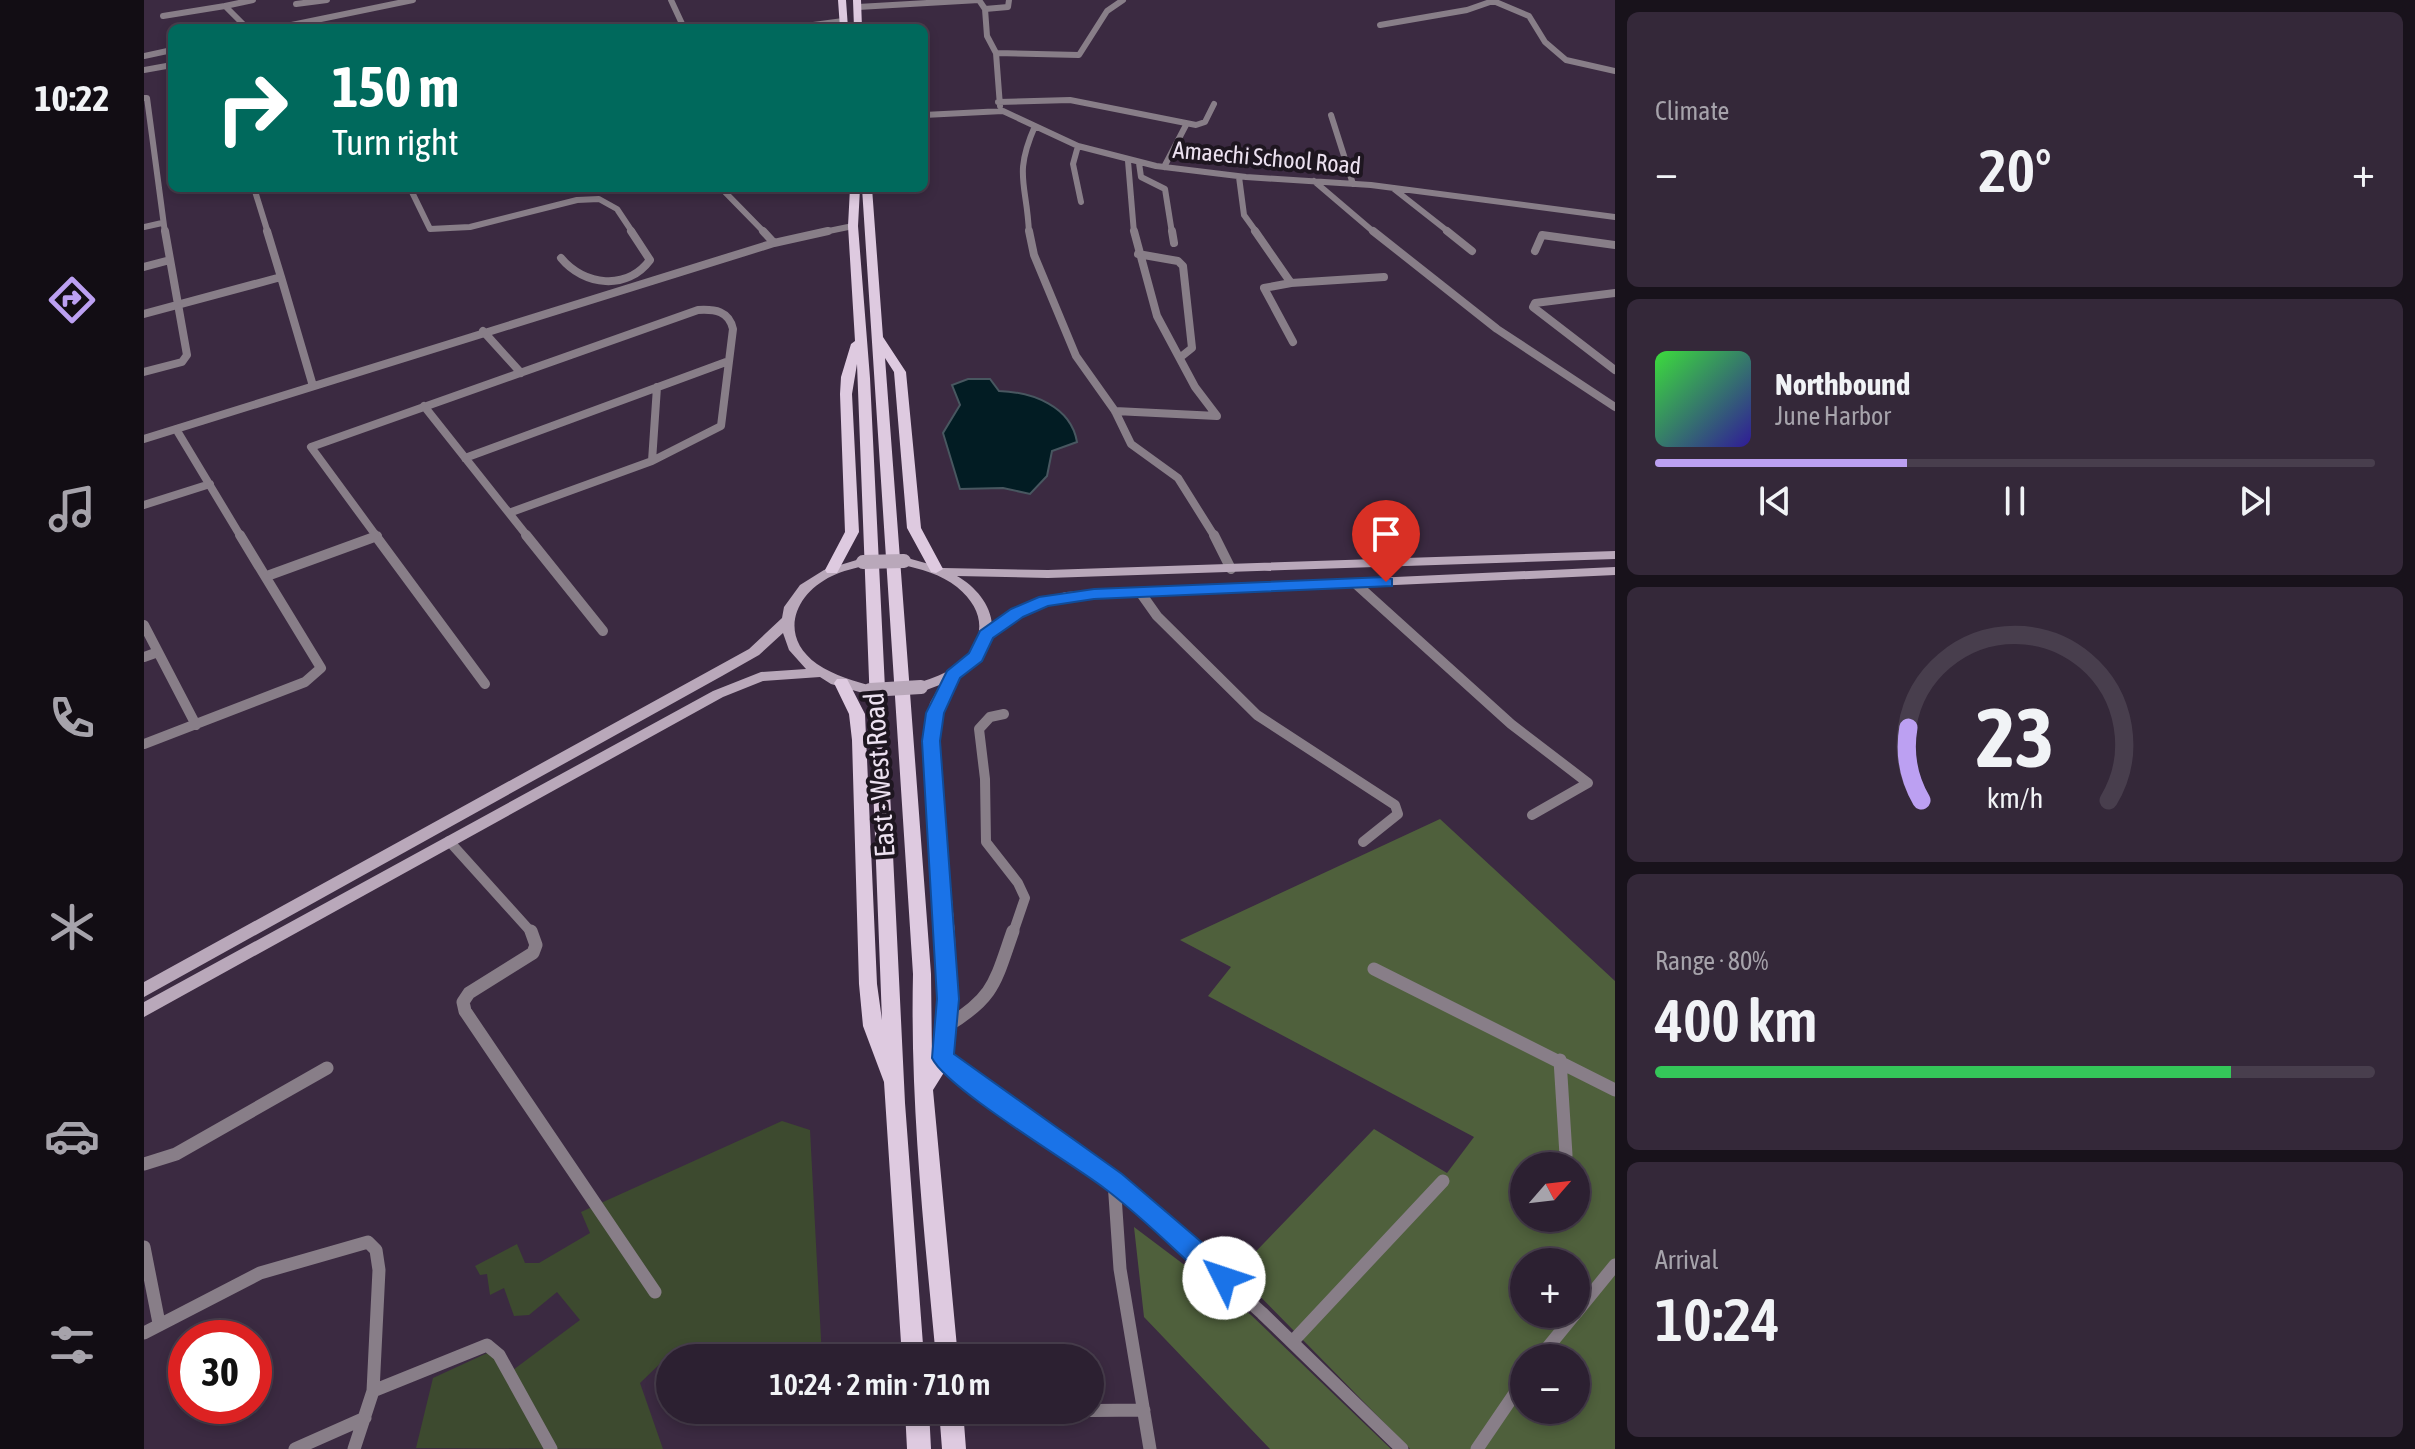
<!DOCTYPE html>
<html lang="en">
<head>
<meta charset="utf-8">
<style>
  :root { --surface:#2c2031; --page:#342839; --text:#f1f3f6; --muted:#a6a3ab; --line:#483e4d; --accent:#bca0f2 }
  body { margin:0; font-family:"Asap Condensed",sans-serif; background:var(--page); color:var(--text); height:100vh; display:flex; flex-direction:column; font-size:30px; white-space:nowrap }
  * { box-sizing:border-box; margin:0 }
  p { font-size:26px; color:var(--muted) }
  .icon { flex:none; width:44px; height:44px; fill:none; stroke:currentColor; stroke-width:2; stroke-linecap:round; stroke-linejoin:round }
  .map { position:relative; flex:1; overflow:hidden }
  .sheet { display:flex; flex-direction:column; gap:12px; padding:12px; background:#18121b; width:800px }
  .sheet>* { flex:none }
  .guide { position:absolute; left:24px; top:24px; width:760px; height:168px; border-radius:12px; box-shadow:0 4px 12px #0003,0 0 0 2px var(--line); background:#00695c; color:#fff; overflow:hidden }
  .needle { width:52px; rotate:62deg }
  .fabs { position:absolute; left:1366px; top:1152px; display:grid; gap:16px }
  .fabs a { display:grid; place-items:center; width:80px; height:80px; border-radius:50%; background:var(--surface); box-shadow:0 4px 12px #0003,0 0 0 2px var(--line); font-size:40px }
  .speed { position:absolute; left:24px; top:1320px; display:flex; gap:16px; font-size:40px; font-weight:700; text-align:center }
  .speed>* { display:grid; place-content:center; width:104px; height:104px; border-radius:50%; background:var(--surface); box-shadow:0 4px 12px #0003,0 0 0 2px var(--line); line-height:1 }
  .speed .limit { border:12px solid #d22; background:#fff; color:#111 }
  .pin { position:absolute; display:grid; place-items:center; width:68px; height:68px; color:#fff; margin:-82px -34px; border-radius:50% 50% 50% 0; rotate:-45deg; box-shadow:0 0 8px #0007 }
  .pin .icon { rotate:45deg }
  .me { position:absolute; width:88px; margin:-44px; rotate:311deg; stroke-linejoin:round; filter:drop-shadow(0 0 6px #0008) }
  .turn { display:flex; align-items:center; gap:28px; height:168px; padding:0 32px; font-size:36px }
  .turn .icon { width:104px; height:104px; stroke-width:2.5 }
  .turn b { display:block; font-size:56px; line-height:68px }
  .big { font-size:60px; font-weight:600; line-height:1.1 }
  .sheet .card { flex:1; display:flex; flex-direction:column; justify-content:center; gap:12px; min-width:0; padding:0 28px; border-radius:12px; background:var(--page) }
  .sheet .dial { align-items:center; gap:0 }
  .dial svg { height:208px; overflow:visible; fill:none; stroke:var(--line); stroke-width:7; stroke-linecap:round; text-anchor:middle }
  .dial text { fill:var(--text); stroke:none }
  .song { display:flex; align-items:center; gap:24px }
  .cover { width:96px; height:96px; border-radius:12px; background:linear-gradient(135deg,hsl(120 70% 55%),hsl(250 70% 35%)) }
  .played { height:8px; border-radius:4px; background:linear-gradient(90deg,var(--accent) 35%,var(--line) 35%) }
  .keys { display:flex; justify-content:space-around; direction:ltr }
  .heat { display:flex; justify-content:space-between; align-items:center; font-size:44px; direction:ltr }
  .charge { height:12px; border-radius:6px; background:linear-gradient(90deg,#34c759 80%,var(--line) 0) }
  .trip { position:absolute; left:512px; top:1344px; width:448px; height:80px; border-radius:40px; background:var(--surface); box-shadow:0 4px 12px #0003,0 0 0 2px var(--line); font-weight:600; line-height:80px; text-align:center }
  main { display:flex; flex:1; min-height:0 }
  .menu { display:flex; flex-direction:column; width:144px; justify-content:space-around; align-items:center; background:#120d14; color:var(--muted) }
  .menu .icon { width:56px; height:56px }
  .menu .selected { color:var(--accent) }
  .menu b { font-size:36px; color:var(--text) }
  .map>svg:first-child { display:block }
  .green { fill:#3d4a2f }
  .forest { fill:#4f603c; fill-rule:evenodd }
  .water { fill:#021c23; stroke:#485760; stroke-width:2 }
  .lines { fill:none; stroke-linecap:round; stroke-linejoin:round }
  .street-far3 { stroke:#887e88; stroke-width:6 }
  .street-far2 { stroke:#887e88; stroke-width:8 }
  .street-far1 { stroke:#887e88; stroke-width:10 }
  .street { stroke:#887e88; stroke-width:13 }
  .secondary { fill:#b9a8ba; fill-rule:evenodd }
  .primary { fill:#decae0; fill-rule:evenodd }
  .secondary-bridge { stroke:#b9a8ba; stroke-width:14 }
  .route { fill:#1a73e8; stroke:#114b97; stroke-width:2 }
  .labels { text-anchor:middle; stroke-width:8; stroke-linejoin:round; paint-order:stroke }
  .far-street-label { font-size:24px; fill:#ece1f0; stroke:#1e1620 }
  .street-label { font-size:28px; fill:#ece1f0; stroke:#1e1620 }
</style>
</head>
<body>
<main>
<nav class="menu">
<b>10:22</b>
<svg class="icon selected" aria-label="directions" viewBox="0 0 24 24"><path d="M12 3l9 9-9 9-9-9zM9 14v-3h6M13 9l2 2-2 2"/></svg>
<svg class="icon" aria-label="music" viewBox="0 0 24 24"><path d="M9 18V5l10-2v13"/><circle cx="6" cy="18" r="3"/><circle cx="16" cy="16" r="3"/></svg>
<svg class="icon" aria-label="phone" viewBox="0 0 24 24"><path d="M5 4h4l2 5-3 2q2 4 5 5l2-3 5 2v4C11 20 4 13 5 4z"/></svg>
<svg class="icon" aria-label="climate" viewBox="0 0 24 24"><path d="M12 3v18M4 7l16 10M4 17L20 7"/></svg>
<svg class="icon" aria-label="car" viewBox="0 0 24 24"><path d="M5 17H2v-5l4-1 3-4h7l3 4 3 1v5h-3M9 17h6M6 11h13"/><circle cx="7" cy="17" r="2"/><circle cx="17" cy="17" r="2"/></svg>
<svg class="icon" aria-label="filters" viewBox="0 0 24 24"><path d="M4 7h16M4 17h16"/><circle cx="9" cy="7" r="2"/><circle cx="15" cy="17" r="2"/></svg>
</nav>
<div class="map">
<svg width="1471" height="1449" viewBox="0 0 1471 1449">
  <rect width="100%" height="100%" fill="#3b2a41"/>
  <path class="green" d="M638,1121L666,1130L678,1358L524,1356L496,1383L519,1449L272,1448L289,1378L352,1349L369,1370L436,1320L413,1292L385,1315L370,1316L360,1288L346,1295L343,1274L336,1275L331,1266L373,1244L381,1263H395L446,1233L437,1212Z"/>
  <path class="forest" d="M1296,819L1471,981V1449H1266L1092,1272L1230,1129L1303,1173L1330,1137L1064,996L1087,967L1036,940ZM1380,1166H1432V1218H1380ZM1380,1262H1432V1314H1380ZM1380,1358H1432V1410H1380Z
    M990,1227L1107,1315L1247,1449H1126L1000,1317Z"/>
  <path class="water" d="M824,379H846L855,391C888,392 927,406 933,442L908,451L903,476L886,494L859,488L816,489L799,433L816,405L808,385Z"/>
  <g class="lines">
    <path class="street-far3" d="M527,0L540,28
      M835,0L841,9L843,36L852,53L856,106
      M1347,0L1385,16L1401,42L1422,60L1471,71
      M152,4L183,0
      M81,6L109,0
      M714,7L835,0
      M841,9L864,7L865,0
      M19,16L81,6L103,28
      M1236,25L1323,10L1349,1
      M133,28L269,0
      M647,28L699,21
      M852,53L935,55L963,11L979,0
      M0,56L28,50
      M0,70L28,65
      M0,98H3L21,233
      M854,102L926,100L1052,125L1061,122L1070,104
      M780,115L859,111L934,146L1012,166L1102,177L1227,185L1471,217
      M1187,115L1209,184
      M934,146L929,164L937,202
      M984,161L990,233
      M995,163L997,177L1021,189L1028,233
      M1020,167L1042,125
      M1095,177L1100,215L1113,233
      M1170,181L1231,233
      M110,188L124,233
      M266,188L286,229L326,227L433,200L455,199L473,209L489,233
      M577,188L621,233
      M1250,189L1306,233
      M0,227L18,223
      M675,233L709,226
      M885,233C883,183 869,176 891,126"/>
    <path class="street-far2" d="M123,231L137,277
      M619,231L630,243L684,231
      M885,231L890,255L932,356L971,411L987,444L1034,478L1071,537
      M1028,231L1030,243
      M1111,231L1147,283L1120,288L1149,342
      M1229,231L1353,329L1471,407
      M1303,231L1328,251
      M1391,251L1398,235L1471,245
      M994,254L1034,261L1039,266L1048,348L1038,356
      M417,258C440,286 483,291 506,260L487,231
      M0,267L26,260
      M1147,283L1240,277
      M1471,293L1391,303L1389,307L1471,370
      M0,314L137,277L169,386
      M339,331L377,373
      M0,372L38,362L43,355L21,231
      M280,406L384,537
      M971,411L1073,416L1051,387L1013,316L990,231
      M32,429L97,537
      M0,439L630,243
      M321,458L582,362
      M0,505L66,484
      M365,513L508,461L513,387
      M233,537L167,447L554,310C571,309 585,311 589,329L577,426L508,461"/>
    <path class="street-far1" d="M231,535L341,684
      M382,535L459,631
      M1070,535L1087,569
      M123,576L233,536
      M1212,584L1367,724L1444,783L1388,815
      M996,592L1013,616L1113,715L1251,805L1254,814L1219,842
      M0,625L52,725
      M0,657L14,652
      M860,714L846,717L835,729L841,779L842,842L874,883L881,898L869,933
      M0,744L161,682L177,668L96,535
      M305,841L388,933"/>
    <path class="street" d="M387,931L392,945L389,953L325,993L319,1002L321,1011L511,1292
      M1230,969L1471,1090
      M803,1026C851,997 851,982 869,931
      M799,1058L972,1183L1118,1313L1258,1449
      M1416,1060L1422,1155L1419,1166
      M0,1164L32,1154L183,1068
      M970,1181L976,1269L1006,1449
      M0,1247L15,1323
      M1432,1313L1471,1265
      M0,1333L116,1273L224,1242L232,1250L235,1270L229,1391L210,1449
      M1150,1340L1299,1181
      M1395,1358L1431,1314
      M229,1391L343,1345L355,1355L407,1449
      M807,1412L1000,1410
      M151,1449L221,1418
      M1333,1449L1380,1380"/>
    <path class="secondary" d="M1471,551V559L904,578L813,576C831,586 847,605 848,625L881,603L922,592L1471,567V575L922,600L891,609L848,637L835,661L814,678L777,692L772,690L770,687L772,684C784,679 797,676 807,669C841,647 846,614 813,587C797,574 776,569 756,564L754,561L760,557L799,568L904,570Z
      M719,558L723,559L725,562L723,565C712,568 698,571 688,576C650,594 634,636 673,664C691,676 710,681 731,687L733,690L731,693L726,695L687,684L676,677L619,681L579,697L0,1017V1002L569,691L617,672L662,669L645,650L639,633L615,655L578,676L0,997V982L605,649L638,618L640,607L656,585L680,570Z"/>
    <path class="primary" d="M694,0H702L704,28H696Z
      M709,0H717L718,28H710Z
      M706,188H716L714,226L726,378L761,1103L780,1358H758L740,1082L719,1026L715,984L708,740L705,714L690,683L693,679H703L721,714L733,984L738,1020L713,364L708,394L715,532L693,573H683L681,570L701,532L696,394L697,377L707,344L711,341L704,226Z
      M718,188H728L739,337L762,372L777,528L799,569L792,573L787,572L763,528L750,372L741,358L787,974L788,1059L793,1026V936L779,741L786,703L804,671L809,670L817,675L802,703L795,741L811,936L813,1026L809,1058L789,1090L814,1358H792C780,1230 766,1103 769,974Z
      M761,1410H785L787,1449H763Z
      M795,1410H819L822,1449H798Z"/>
    <path class="secondary-bridge" d="M719,562L760,561
      M726,690L777,687"/>
  </g>
  <path class="route" d="M1242,577L1248,579V586L950,599L904,606L879,617L849,638L838,661L816,678L800,713L796,741L815,999L810,1054L978,1174L1089,1269L1092,1278L1089,1286L1080,1290L1071,1286C1034,1254 999,1217 960,1188C926,1162 803,1089 788,1058L793,999L778,741L782,713L803,671L825,653L836,631L867,609L895,597L950,589Z"/>
  <g class="labels">
    <g class="far-street-label">
      <text transform="translate(1123 158) rotate(5)" y="8">Amaechi School Road</text>
    </g>
    <g class="street-label">
      <text transform="translate(735 775) rotate(-94)" y="10">East - West Road</text>
    </g>
  </g>
</svg>
<div class="fabs">
<a><svg class="needle" viewBox="-14 -14 28 28"><path d="M0-13l5 13h-10z" fill="#e53935"/><path d="M0 13l5-13h-10z" fill="#a6a3ab"/></svg></a>
<a>+</a>
<a>−</a>
</div>
<div class="speed"><div class="limit">30</div></div>
<div class="pin" style="left:1242px;top:582px;background:#d93025"><svg class="icon" aria-label="arrive" viewBox="0 0 24 24"><path d="M6 21V4h12l-3 4 3 4H6"/></svg></div>
<svg class="me" style="left:1080px;top:1278px" viewBox="-20 -20 40 40"><circle r="19" fill="#fff"/><path d="M0-13L10 11 0 6-10 11z" fill="#1a73e8"/></svg>
<div class="trip">10:24 · 2 min · 710 m</div>
<div class="guide">
<div class="turn"><svg class="icon" aria-label="right" viewBox="0 0 24 24"><path d="M7 20v-9h11M14 6l5 5-5 5"/></svg><div><b>150 m</b>Turn right</div></div>
</div>
</div>
<section class="sheet">
<div class="card"><p>Climate</p>
<div class="heat"><a>−</a><b class="big">20°</b><a>+</a></div>
</div>
<div class="card">
<div class="song"><i class="cover"></i><div><b>Northbound</b><p>June Harbor</p></div></div>
<div class="played"></div>
<div class="keys"><svg class="icon" aria-label="previous" viewBox="0 0 24 24"><path d="M18 5L8 12l10 7zM5 5v14"/></svg><svg class="icon" aria-label="pause" viewBox="0 0 24 24"><path d="M8 5v14M16 5v14"/></svg><svg class="icon" aria-label="next" viewBox="0 0 24 24"><path d="M6 5l10 7-10 7zM19 5v14"/></svg></div>
</div>
<div class="card dial"><svg viewBox="0 0 100 80">
<path d="M14 69A42 42 0 1 1 86 69"/>
<path d="M14 69A42 42 0 0 1 9 41" stroke="#bca0f2"/>
<text x="50" y="56" font-size="32" font-weight="700">23</text>
<text x="50" y="72" font-size="11">km/h</text>
</svg></div>
<div class="card"><p>Range · 80%</p><b class="big">400 km</b><div class="charge"></div></div>
<div class="card"><p>Arrival</p><b class="big">10:24</b></div>
</section>
</main>
</body>
</html>
